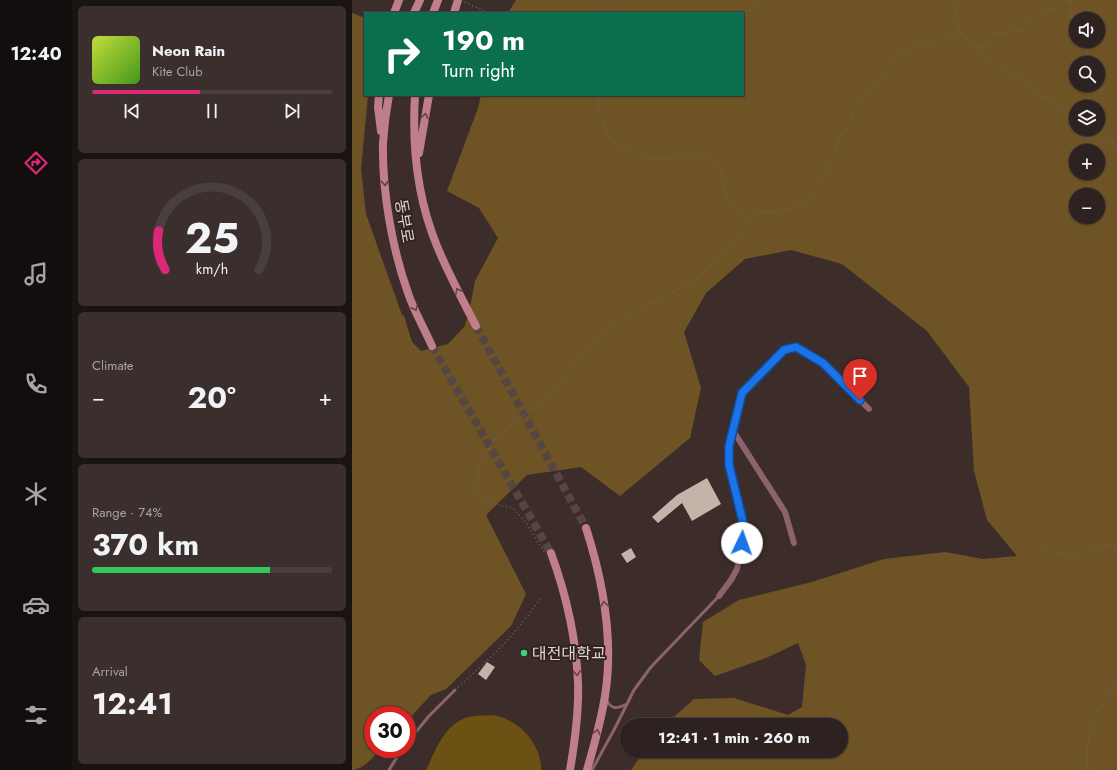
<!DOCTYPE html>
<html lang="en">
<head>
<meta charset="utf-8">
<style>
  :root { --surface:#2e2220; --page:#3a2f2d; --text:#f1f3f6; --muted:#a7a4a5; --line:#493f3e; --accent:#db2777 }
  body { margin:0; font-family:Jost,"Noto Sans KR",sans-serif; background:var(--page); color:var(--text); height:100vh; display:flex; flex-direction:column; font-size:15px; white-space:nowrap }
  * { box-sizing:border-box; margin:0 }
  p { font-size:13px; color:var(--muted) }
  .icon { flex:none; width:22px; height:22px; fill:none; stroke:currentColor; stroke-width:2; stroke-linecap:round; stroke-linejoin:round }
  .map { position:relative; flex:1; overflow:hidden }
  .drawer { display:flex; flex-direction:column; gap:6px; padding:6px; background:#191312; width:280px }
  .drawer>* { flex:none }
  .hud { position:absolute; left:12px; top:12px; width:380px; height:84px; border-radius:0px; box-shadow:0 1px 3px #0004,0 0 0 1px var(--line); background:#0b6e4f; color:#fff; overflow:hidden }
  .buttons { position:absolute; left:717px; top:12px; display:grid; gap:8px }
  .buttons a { display:grid; place-items:center; width:36px; height:36px; border-radius:50%; background:var(--surface); box-shadow:0 1px 3px #0004,0 0 0 1px var(--line); font-size:20px }
  .speed { position:absolute; left:12px; top:706px; display:flex; gap:8px; font-size:20px; font-weight:700; text-align:center }
  .speed>* { display:grid; place-content:center; width:52px; height:52px; border-radius:50%; background:var(--surface); box-shadow:0 1px 3px #0004,0 0 0 1px var(--line); line-height:1 }
  .speed .limit { border:6px solid #d22; background:#fff; color:#111 }
  .pin { position:absolute; display:grid; place-items:center; width:34px; height:34px; color:#fff; margin:-41px -17px; border-radius:50% 50% 50% 0; rotate:-45deg; box-shadow:0 0 4px #0007 }
  .pin .icon { rotate:45deg }
  .me { position:absolute; width:44px; margin:-22px; rotate:3deg; stroke-linejoin:round; filter:drop-shadow(0 0 3px #0008) }
  .turn { display:flex; align-items:center; gap:14px; height:84px; padding:0 12px; font-size:18px }
  .turn .icon { width:52px; height:52px; stroke-width:2.5 }
  .turn b { display:block; font-size:28px; line-height:34px }
  .big { font-size:30px; font-weight:700; line-height:1.1 }
  .drawer .card { flex:1; display:flex; flex-direction:column; justify-content:center; gap:6px; min-width:0; padding:0 14px; border-radius:6px; background:var(--page) }
  .drawer .dial { align-items:center; gap:0 }
  .dial svg { height:104px; overflow:visible; fill:none; stroke:var(--line); stroke-width:7; stroke-linecap:round; text-anchor:middle }
  .dial text { fill:var(--text); stroke:none }
  .song { display:flex; align-items:center; gap:12px }
  .cover { width:48px; height:48px; border-radius:6px; background:linear-gradient(135deg,hsl(70 70% 55%),hsl(100 70% 35%)) }
  .played { height:4px; border-radius:2px; background:linear-gradient(90deg,var(--accent) 45%,var(--line) 45%) }
  .keys { display:flex; justify-content:space-around; direction:ltr }
  .heat { display:flex; justify-content:space-between; align-items:center; font-size:22px; direction:ltr }
  .charge { height:6px; border-radius:3px; background:linear-gradient(90deg,#34c759 74%,var(--line) 0) }
  .trip { position:absolute; left:268px; top:718px; width:228px; height:40px; border-radius:20px; background:var(--surface); box-shadow:0 1px 3px #0004,0 0 0 1px var(--line); font-weight:700; line-height:40px; text-align:center }
  main { display:flex; flex:1; min-height:0 }
  .menu { display:flex; flex-direction:column; width:72px; justify-content:space-around; align-items:center; background:#120e0d; color:var(--muted) }
  .menu .icon { width:28px; height:28px }
  .menu .active { color:var(--accent) }
  .menu b { font-size:18px; color:var(--text) }
  .map>svg:first-child { display:block }
  .green { fill:#6d5013 }
  .forest { fill:#6e5425; fill-rule:evenodd }
  .building { fill:#c3b3a8 }
  .lines { fill:none; stroke-linecap:round; stroke-linejoin:round }
  .secondary-tunnel { stroke:#554643; stroke-width:8; stroke-dasharray:8 4; stroke-linecap:butt }
  .path { stroke:#716260; stroke-width:1.5; stroke-dasharray:1 3; stroke-linecap:butt }
  .lane { stroke:#8c636a; stroke-width:3 }
  .street { stroke:#8c636a; stroke-width:6 }
  .secondary { stroke:#bf7e8a; stroke-width:8 }
  .oneway { stroke:#634345 }
  .route-casing { stroke:#114b97; stroke-width:10 }
  .route { stroke:#1a73e8; stroke-width:7 }
  .poi-dot { fill:#34d881; stroke:#322320; stroke-width:1.5 }
  .labels { text-anchor:middle; stroke-width:4; stroke-linejoin:round; paint-order:stroke }
  .street-label { font-size:16px; fill:#ddd2d0; stroke:#322320 }
  .poi-label { font-size:16px; fill:#ddd2d0; stroke:#322320; text-anchor:start }
</style>
</head>
<body>
<main>
<nav class="menu">
<b>12:40</b>
<svg class="icon active" aria-label="directions" viewBox="0 0 24 24"><path d="M12 3l9 9-9 9-9-9zM9 14v-3h6M13 9l2 2-2 2"/></svg>
<svg class="icon" aria-label="music" viewBox="0 0 24 24"><path d="M9 18V5l10-2v13"/><circle cx="6" cy="18" r="3"/><circle cx="16" cy="16" r="3"/></svg>
<svg class="icon" aria-label="phone" viewBox="0 0 24 24"><path d="M5 4h4l2 5-3 2q2 4 5 5l2-3 5 2v4C11 20 4 13 5 4z"/></svg>
<svg class="icon" aria-label="climate" viewBox="0 0 24 24"><path d="M12 3v18M4 7l16 10M4 17L20 7"/></svg>
<svg class="icon" aria-label="car" viewBox="0 0 24 24"><path d="M5 17H2v-5l4-1 3-4h7l3 4 3 1v5h-3M9 17h6M6 11h13"/><circle cx="7" cy="17" r="2"/><circle cx="17" cy="17" r="2"/></svg>
<svg class="icon" aria-label="filters" viewBox="0 0 24 24"><path d="M4 7h16M4 17h16"/><circle cx="9" cy="7" r="2"/><circle cx="15" cy="17" r="2"/></svg>
</nav>
<section class="drawer">
<div class="card">
<div class="song"><i class="cover"></i><div><b>Neon Rain</b><p>Kite Club</p></div></div>
<div class="played"></div>
<div class="keys"><svg class="icon" aria-label="previous" viewBox="0 0 24 24"><path d="M18 5L8 12l10 7zM5 5v14"/></svg><svg class="icon" aria-label="pause" viewBox="0 0 24 24"><path d="M8 5v14M16 5v14"/></svg><svg class="icon" aria-label="next" viewBox="0 0 24 24"><path d="M6 5l10 7-10 7zM19 5v14"/></svg></div>
</div>
<div class="card dial"><svg viewBox="0 0 100 80">
<path d="M14 69A42 42 0 1 1 86 69"/>
<path d="M14 69A42 42 0 0 1 9 39" stroke="#db2777"/>
<text x="50" y="56" font-size="32" font-weight="700">25</text>
<text x="50" y="72" font-size="11">km/h</text>
</svg></div>
<div class="card"><p>Climate</p>
<div class="heat"><a>−</a><b class="big">20°</b><a>+</a></div>
</div>
<div class="card"><p>Range · 74%</p><b class="big">370 km</b><div class="charge"></div></div>
<div class="card"><p>Arrival</p><b class="big">12:41</b></div>
</section>
<div class="map">
<svg width="765" height="770" viewBox="0 0 765 770">
  <rect width="100%" height="100%" fill="#3d2d2a"/>
  <path class="green" d="M141,715C146,716 151,717 156,720C174,728 190,750 189,770H74C84,750 91,727 113,718C121,715 132,716 141,715Z"/>
  <path class="forest" d="M164,0H765V770H279L292,751H489V725H313L342,699L382,698L436,715L450,707L454,665L446,643L414,658L363,676L347,660L351,622L387,600L460,582L532,559L593,552L631,559L665,556L635,520L622,471L617,387L575,331L490,264L439,250L393,259L354,293L332,332L349,388L338,438L268,496L229,467L175,475L134,515L174,594L159,626L94,689L79,695L55,721V715H21V749H29C21,757 12,769 0,770V13L13,18V95H16L9,169L14,214L50,315L52,316L60,342L69,351L96,344L113,326L119,302L123,281L146,238L127,208L95,191L126,108L129,95H391V13H156ZM724,19H746V41H724ZM724,63H746V85H724ZM724,107H746V129H724ZM724,151H746V173H724ZM724,195H746V217H724Z"/>
  <path class="building" d="M355,478L369,504L340,521L330,503L306,523L300,517L325,495Z
    M279,548L284,557L275,563L269,554Z
    M135,662L143,667L134,680L126,674Z"/>
  <g class="lines">
    <path class="secondary-tunnel" d="M124,326L234,528
      M80,346L199,553"/>
    <path class="path" d="M597,0L603,6L607,29L610,34L647,66L653,71L671,79L679,91L687,97L697,99L700,102L716,116L721,123L723,132L727,137C740,139 750,139 763,143
      M718,0L719,19L724,28
      M113,2L136,13
      M254,13L257,0
      M391,14L393,11H398L409,0
      M731,41L733,45L736,63
      M628,48L639,40L642,32L651,34L658,28L668,32C673,30 683,15 689,10C701,11 709,9 718,1
      M746,79L749,81L752,132L765,146
      M246,95L247,114L257,137L272,148L305,160L358,155L367,164L377,205L396,220L403,212C423,212 433,214 450,202C471,188 477,159 488,138C504,108 523,76 549,55C561,45 595,38 610,34
      M692,545L697,551L718,556L728,554L739,549L757,544L765,549
      M192,552L175,524L161,508L149,506L133,500L125,490L127,464L144,438L192,399L252,330L286,310L318,294L349,276L379,247L396,220
      M106,687C137,660 167,631 190,596
      M736,770C731,739 745,706 765,683"/>
    <path class="lane" d="M254,699C259,710 265,709 275,704
      M55,743L77,716L103,690
      M37,770L50,749
      M240,770L263,728L282,690L299,667L367,596"/>
    <path class="street" d="M380,429L433,512L442,543
      M367,596L379,580L385,569L393,529L377,465V446L380,429L390,393L432,349L444,347L471,363L517,409"/>
    <path class="secondary" d="M42,13L47,0
      M62,13L68,0
      M81,13L86,0
      M102,13L106,0
      M27,95L26,107L29,131
      M37,95C34,111 32,127 31,143C30,191 40,248 56,293C62,311 72,328 80,346
      M63,95C60,146 65,198 85,246C96,273 110,299 124,326
      M67,153L77,95
      M234,528C251,581 262,640 253,696C249,721 242,746 235,770
      M199,553C214,594 224,637 226,682C227,711 223,741 218,770"/>
  </g>
  <defs><path id="oneway-chevron" d="M-2-3.5L2.5 0L-2 3.5" fill="none" stroke-width="1.6" stroke-linecap="round" stroke-linejoin="round"/></defs>
  <g class="oneway">
    <use href="#oneway-chevron" transform="translate(73 116) rotate(-79)"/>
    <use href="#oneway-chevron" transform="translate(33 183) rotate(86)"/>
    <use href="#oneway-chevron" transform="translate(106 291) rotate(-118)"/>
    <use href="#oneway-chevron" transform="translate(63 308) rotate(64)"/>
    <use href="#oneway-chevron" transform="translate(252 604) rotate(-99)"/>
    <use href="#oneway-chevron" transform="translate(225 673) rotate(84)"/>
    <use href="#oneway-chevron" transform="translate(245 732) rotate(-76)"/>
  </g>
  <g class="lines">
    <g class="route-casing">
      <path id="route" d="M390,543L393,530L377,465V446L390,393L432,350L444,347L471,363L508,400"/>
    </g>
    <use href="#route" class="route"/>
  </g>
  <circle class="poi-dot" cx="172" cy="653" r="4"/>
  <g class="labels">
    <g class="street-label">
      <text transform="translate(53 221) rotate(80)" y="6">동부로</text>
    </g>
    <g class="poi-label">
      <text x="180" y="659">대전대학교</text>
    </g>
  </g>
</svg>
<div class="buttons">
<a><svg class="icon" aria-label="sound" viewBox="0 0 24 24"><path d="M4 9h4l5-4v14l-5-4H4zM17 9q2 3 0 6"/></svg></a>
<a><svg class="icon" aria-label="search" viewBox="0 0 24 24"><circle cx="10" cy="10" r="6"/><path d="M15 15l6 6"/></svg></a>
<a><svg class="icon" aria-label="layers" viewBox="0 0 24 24"><path d="M12 4l9 5-9 5-9-5zM3 14l9 5 9-5"/></svg></a>
<a>+</a>
<a>−</a>
</div>
<div class="speed"><div class="limit">30</div></div>
<div class="pin" style="left:508px;top:400px;background:#d93025"><svg class="icon" aria-label="arrive" viewBox="0 0 24 24"><path d="M6 21V4h12l-3 4 3 4H6"/></svg></div>
<svg class="me" style="left:390px;top:543px" viewBox="-20 -20 40 40"><circle r="19" fill="#fff"/><path d="M0-13L10 11 0 6-10 11z" fill="#1a73e8"/></svg>
<div class="trip">12:41 · 1 min · 260 m</div>
<div class="hud">
<div class="turn"><svg class="icon" aria-label="right" viewBox="0 0 24 24"><path d="M7 20v-9h11M14 6l5 5-5 5"/></svg><div><b>190 m</b>Turn right</div></div>
</div>
</div>
</main>
</body>
</html>
